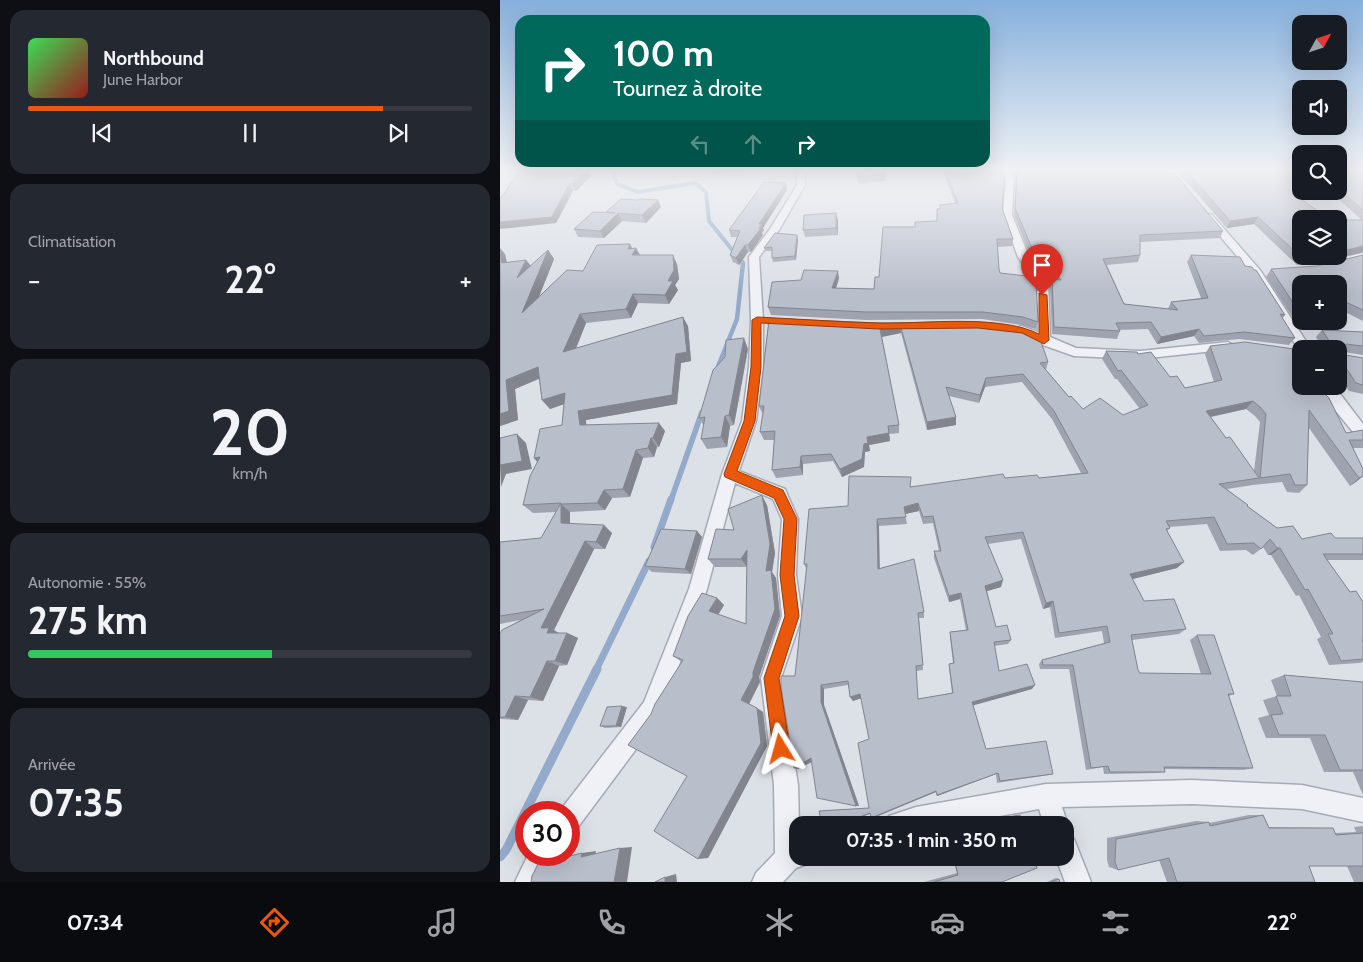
<!DOCTYPE html>
<html lang="fr">
<head>
<meta charset="utf-8">
<style>
  :root { --surface:#171b24; --page:#242831; --text:#f1f3f6; --muted:#9ea1a6; --line:#363941; --accent:#ea580c }
  body { margin:0; font-family:Cabin,sans-serif; background:var(--page); color:var(--text); height:100vh; display:flex; flex-direction:column; font-size:19px; white-space:nowrap }
  * { box-sizing:border-box; margin:0 }
  p { font-size:16px; color:var(--muted) }
  .icon { flex:none; width:28px; height:28px; fill:none; stroke:currentColor; stroke-width:2; stroke-linecap:round; stroke-linejoin:round }
  .map { position:relative; flex:1; overflow:hidden }
  .drawer { display:flex; flex-direction:column; gap:10px; padding:10px; background:#0d0f14; width:500px }
  .drawer>* { flex:none }
  .banner { position:absolute; left:15px; top:15px; width:475px; height:152px; border-radius:15px; box-shadow:0 5px 20px #0002; background:#00695c; color:#fff; overflow:hidden }
  .needle { width:32px; rotate:50deg }
  .fabs { position:absolute; left:792px; top:15px; display:grid; gap:10px }
  .fabs a { display:grid; place-items:center; width:55px; height:55px; border-radius:10px; background:var(--surface); box-shadow:0 5px 20px #0002; font-size:25px }
  .speed { position:absolute; left:15px; top:801px; display:flex; gap:10px; font-size:25px; font-weight:700; text-align:center }
  .speed>* { display:grid; place-content:center; width:65px; height:65px; border-radius:50%; background:var(--surface); box-shadow:0 5px 20px #0002; line-height:1 }
  .speed .limit { border:8px solid #d22; background:#fff; color:#111 }
  .pin { position:absolute; display:grid; place-items:center; width:42px; height:42px; color:#fff; margin:-51px -21px; border-radius:50% 50% 50% 0; rotate:-45deg; box-shadow:0 0 5px #0007 }
  .pin .icon { rotate:45deg }
  .me { position:absolute; width:55px; margin:-28px; rotate:352deg; stroke-linejoin:round; filter:drop-shadow(0 0 4px #0008) }
  .turn { display:flex; align-items:center; gap:18px; height:105px; padding:0 15px; font-size:22px }
  .turn .icon { width:65px; height:65px; stroke-width:2.5 }
  .turn b { display:block; font-size:35px; line-height:42px }
  .lanes { display:flex; align-items:center; height:48px; padding:0 15px; background:#0003; justify-content:center; gap:25px; direction:ltr }
  .lanes .off { opacity:.35 }
  .big { font-size:38px; font-weight:700; line-height:1.1 }
  .drawer .card { flex:1; display:flex; flex-direction:column; justify-content:center; gap:8px; min-width:0; padding:0 18px; border-radius:15px; background:var(--page) }
  .drawer .dial { align-items:center; gap:0 }
  .dial b { font-size:65px; line-height:1 }
  .song { display:flex; align-items:center; gap:15px }
  .cover { width:60px; height:60px; border-radius:8px; background:linear-gradient(135deg,hsl(130 70% 55%),hsl(0 70% 35%)) }
  .played { height:5px; border-radius:2px; background:linear-gradient(90deg,var(--accent) 80%,var(--line) 80%) }
  .keys { display:flex; justify-content:space-around; direction:ltr }
  .heat { display:flex; justify-content:space-between; align-items:center; font-size:28px; direction:ltr }
  .charge { height:8px; border-radius:4px; background:linear-gradient(90deg,#34c759 55%,var(--line) 0) }
  .trip { position:absolute; left:289px; top:816px; width:285px; height:50px; border-radius:15px; background:var(--surface); box-shadow:0 5px 20px #0002; font-weight:700; line-height:50px; text-align:center }
  .tab-bar { display:flex; height:80px; justify-content:space-around; align-items:center; background:#090b0e; color:var(--muted) }
  .tab-bar .icon { width:35px; height:35px }
  .tab-bar .selected { color:var(--accent) }
  .tab-bar b { font-size:22px; color:var(--text) }
  main { display:flex; flex:1; min-height:0 }
  .map>svg:first-child { display:block }
  .lines { fill:none; stroke-linecap:round; stroke-linejoin:round }
  .stream-far4 { stroke:#94aaca; stroke-width:4 }
  .stream-far3 { stroke:#94aaca; stroke-width:4.5 }
  .stream-far2 { stroke:#94aaca; stroke-width:5.5 }
  .stream-far1 { stroke:#94aaca; stroke-width:7 }
  .stream { stroke:#94aaca; stroke-width:9 }
  .street-casing { stroke:#a5aab5; stroke-width:3 }
  .street { fill:#eff1f6; fill-rule:evenodd }
  .wall { fill:#9fa3af; fill-rule:evenodd }
  .shaded-wall { fill:#82858e }
  .building { fill:#b9becb; stroke:#82858e; fill-rule:evenodd }
  .route { fill:#ea580c; stroke:#983908 }
</style>
</head>
<body>
<main>
<section class="drawer">
<div class="card">
<div class="song"><i class="cover"></i><div><b>Northbound</b><p>June Harbor</p></div></div>
<div class="played"></div>
<div class="keys"><svg class="icon" aria-label="previous" viewBox="0 0 24 24"><path d="M18 5L8 12l10 7zM5 5v14"/></svg><svg class="icon" aria-label="pause" viewBox="0 0 24 24"><path d="M8 5v14M16 5v14"/></svg><svg class="icon" aria-label="next" viewBox="0 0 24 24"><path d="M6 5l10 7-10 7zM19 5v14"/></svg></div>
</div>
<div class="card"><p>Climatisation</p>
<div class="heat"><a>−</a><b class="big">22°</b><a>+</a></div>
</div>
<div class="card dial"><b>20</b><p>km/h</p></div>
<div class="card"><p>Autonomie · 55%</p><b class="big">275 km</b><div class="charge"></div></div>
<div class="card"><p>Arrivée</p><b class="big">07:35</b></div>
</section>
<div class="map">
<svg width="863" height="882" viewBox="0 0 863 882">
  <rect width="100%" height="100%" fill="#dce0e7"/>
  <g class="lines">
    <path class="stream-far4" d="M112,168L117,184L138,192L195,183L206,192L209,221L237,256"/>
    <path class="stream-far3" d="M219,364L237,319L243,263L236,255"/>
    <path class="stream-far2" d="M218,368L220,363
      M171,500L202,412"/>
    <path class="stream-far1" d="M154,547L171,499
      M96,670L149,561"/>
    <path class="stream" d="M0,857L6,850L97,669"/>
    <g class="street-casing">
      <path id="street" d="M296,168H304L305,185L279,230L259,257L263,320V367L256,421L239,471L285,489L298,519L296,575L302,616L281,678L298,785L299,825H298V858H309L307,864L296,868L283,882H252L256,873L275,853L274,785L261,678L282,616L278,575L282,519L273,499L235,483L207,589L160,717L78,827L69,830V812H59L144,702L189,589L222,474L242,421L249,367L251,320L249,257L270,229L297,185Z
        M494,168H504L514,178L512,215L529,257L548,280L550,337L576,348L640,351L728,342L734,346L732,349L640,359L574,356L540,344L517,333L515,330L521,326L538,332L536,281L518,257L503,215L506,179Z
        M709,214L712,215L760,270L811,349H801L800,352L752,274L704,217Z
        M863,253V259L827,267L822,264L823,262Z
        M820,386H834L863,424V440L858,438L830,404Z
        M692,780L802,785L863,798V822L802,809L692,804L562,807L568,825L565,833V825H544L539,809L450,825H386L389,816L416,807L546,784Z
        M565,836L574,839L591,882H565L556,858H565Z
        M28,855H55L42,882H15Z"/>
    </g>
    <use href="#street" class="street"/>
  </g>
  <path class="wall" d="M355,168H384L386,174V181L359,184Z
    M442,168H500L502,208L513,239L512,246L497,247L499,269L500,273L538,322L536,329L521,325L482,319L367,320L271,315L268,307L339,278L336,288L374,289L379,277L415,227L437,221L440,209L455,203Z
    M506,168H666L723,231L720,238L640,242V255L638,262L607,265L624,304L668,309L671,302L701,298L687,262L691,255L745,266L754,270L785,315L782,319L795,338L789,345L739,339L699,343L694,336L657,344L648,329L619,330L620,331L617,339L552,334L550,287L552,279L529,253L514,215L516,178Z
    M672,168H801V191H839V168H863V252L812,264L797,265L754,224L727,228L685,180ZM836,197L862,220L801,256L803,200Z
    M91,176L76,191H73L56,223L0,199Z
    M287,190L263,228L264,230L262,233L263,235L251,252H248L239,265L233,262L230,255L237,237H231L229,230Z
    M161,207L146,223L122,221L104,238L78,237L74,229L106,213Z
    M338,220V235L305,237L303,230Z
    M298,239L296,260L273,262L272,258V251H266L264,248Z
    M133,248H136L140,255L177,264L179,279L175,285L178,290L169,304L138,303L131,318L86,323L76,348L188,326L191,361L181,363L177,404L86,420V425L165,431L159,447H157L154,457L143,458L130,497L112,498L105,510L70,512V524L112,533L105,549H94L54,630L58,633H67L78,638L67,665L59,666L43,701L28,700L18,720L0,719V633L20,620L0,624V542L41,538L56,512L33,513L23,505L37,462L34,458L62,425L64,404L50,409L42,400L39,379L15,389L18,420L0,426L5,254L7,263L26,260L31,266L48,250L54,259L39,296L83,271Z
    M863,255V321L839,309V284H801V321H814L811,325L797,324L766,277L771,269L817,266Z
    M265,318L378,323L479,322L548,362L546,370L569,397L583,409L623,415L640,409L617,379H615L602,359L606,351L638,354L685,388L714,382L705,354L710,346L801,350V386L846,433L863,430V448H853L863,469V476L850,486L809,428L807,485L799,493L787,492L782,482L753,485L727,489L747,506L777,528L802,539L835,538H863V560H827L850,592L863,602V662L859,663L829,665L817,639L821,637L799,595L796,596L771,555H768L763,547L753,555L746,550L720,551L707,524L669,527L670,528L667,531L677,568L632,579L644,601L686,629L679,634L632,640L638,670L640,673L701,674L690,640L697,635L734,694L729,696L753,768L743,770L664,769L665,772L657,773L604,774L603,767L586,770L569,669H540L539,664L542,660L604,643L602,631L555,638L550,607L543,609L521,539L488,544L501,587L487,591L496,627L511,640L508,644L494,646L499,671L532,689L473,705L486,749L553,774L549,775L497,783L496,774L437,796L436,792L373,818H371L370,813L342,825H322L369,808V739L361,698L353,701L348,685L324,689V705L359,806L312,762L298,769L294,768L295,676L307,570L304,564L348,506L411,487L505,478H539L581,473L552,419L522,382L485,387L479,403L449,396L456,425L427,430L401,333L382,337L399,425V433L389,434L390,441L369,445L370,451L365,452L364,467L342,477L333,461L303,464V475L276,478L272,470L274,440H264L260,432L263,415L259,406L268,326ZM746,409L755,416L760,422L754,471L726,438L711,417ZM419,511L423,524L433,523L439,551H434V558L449,602L460,599L466,630L450,632V637L453,663L449,664V668L452,693L418,699L416,671L423,670L419,618H424V612L379,569V526L407,524L405,514Z
    M822,330L863,332V355L844,352V354L845,355L863,358V394L849,391L839,375V349H823L816,337Z
    M248,349L234,425L230,426L227,447L207,449L201,439L204,426L199,418Z
    M267,505L275,553L272,572L276,578L280,616L259,677L260,682L249,704L263,712L267,746L208,858L187,776L182,662L173,656L217,598L224,605L218,615L246,624L247,567H215L208,559L234,530Z
    M197,531L202,537L191,574L152,572L145,566Z
    M784,675L863,682V795L853,772H824L810,738H766L758,718L769,715L763,700L777,696L771,680Z
    M127,707L121,727L105,728L100,726Z
    M517,815H520L524,825H465L470,823Z
    M749,815H763L769,827L833,828L835,833L856,832L854,827L863,826V882H854L847,866H809L815,882H667L659,860L618,870L609,867L607,860V838L696,821L709,822V823Z
    M453,858H534L502,882H424L457,873Z
    M556,878L559,879L560,882H547Z"/>
  <path class="shaded-wall" d="M88,168L91,176L76,191L72,184Z
    M211,168H270L213,174Z
    M286,183L287,190L263,228L264,230L262,233L263,235L251,252L248,245L259,224Z
    M69,184L73,191L56,223L0,229V222Z
    M158,200L161,207L146,223L142,215Z
    M118,213L122,221L104,238L100,231Z
    M336,213L338,220V235L336,228Z
    M758,217L754,224L727,228L730,221Z
    M297,235L298,239L296,260L295,256Z
    M130,244L134,252L136,248L141,257L137,264L128,249Z
    M245,245L248,252L239,265L236,258Z
    M863,246V252L812,264L817,257L839,256V252Z
    M0,248L5,254L9,272L2,263L0,254Z
    M48,250L54,259L29,322L22,313Z
    M173,255L177,264L179,279L175,285L178,290L169,304L165,295Z
    M26,260L33,269L17,278Z
    M338,271L339,278L334,295L332,288Z
    M133,294L138,303L131,318L126,309Z
    M80,314L86,323L71,361L63,352Z
    M183,317L188,326L191,361L181,363L177,404L86,420L87,434L80,425L78,411L176,354Z
    M400,324L401,333L381,337L380,329Z
    M699,329L694,336L657,344L661,337Z
    M244,338L248,349L234,425L229,415Z
    M38,367L45,376L15,389L18,420L0,426V414L6,380Z
    M486,378L485,387L479,403L480,395Z
    M65,393L73,401L50,409L42,400Z
    M753,401L746,409L700,419L706,411Z
    M225,416L230,426L227,447L221,437Z
    M456,417V425L427,430V422Z
    M159,423L165,431L159,447L153,438Z
    M389,433L390,441L369,445L370,451L365,452L364,467L342,477L340,469L364,444L367,437Z
    M17,434L26,443L32,469L6,474L1,487L0,465Z
    M151,438L157,447L154,457L148,448Z
    M136,450L143,458L130,497L123,489Z
    M301,456L303,464V475L300,467Z
    M40,457L43,467L34,458Z
    M863,476L856,482L850,486L859,478Z
    M104,490L112,498L105,510L97,503Z
    M262,495L267,505L275,553L272,572L276,578L280,616L259,677L260,682L249,704L241,700L253,672L266,571Z
    M418,503L419,511L405,514L404,507Z
    M61,504L70,512V531L61,523Z
    M377,519L379,526L380,576L378,569Z
    M104,525L112,533L105,549L96,542Z
    M197,531L202,537L191,574L185,569Z
    M85,541L94,549L54,630L60,634L47,633L41,628Z
    M777,548H780L771,555H768Z
    M247,550V567L241,559Z
    M684,562L677,568L625,581L630,574Z
    M503,580L501,587L484,592L485,586Z
    M461,593L460,599L449,602V596Z
    M217,598L224,605L216,618L209,611Z
    M553,601L550,607L543,609L546,603Z
    M67,633L78,638L67,665L55,661Z
    M47,661L59,666L43,701L30,697Z
    M321,685L324,689V705L359,806H356L321,702Z
    M535,685L532,689L471,706L472,702Z
    M360,694L362,698L353,701L350,697Z
    M15,696L28,700L18,720L5,717Z
    M122,706L127,707L121,727L116,726Z
    M257,708L263,712L267,746L208,858L198,859Z
    M311,758L315,760L298,769L294,768Z
    M498,773L496,774L437,796V795Z
    M436,791V792L373,818H371Z
    M370,813H372L342,825H339Z
    M132,847L127,882H114L120,848Z
    M96,851L95,855L81,857L82,853Z
    M176,874L177,882H165V877Z"/>
  <path class="building" d="M22,168H87L88,169L72,184H69L52,217L0,222V199Z
    M356,168H384L386,174L358,177Z
    M444,168H500L505,173L502,208L513,239H497L499,269L500,273L536,277L538,322L523,317L483,312H366L268,307L272,282L301,280L304,270L338,271L332,288L374,289L375,277H379L383,227H415V222L437,221V209H440V205L458,203Z
    M514,168H666L679,179L723,231L640,235V255L603,259L624,304L678,310L671,302L708,298L691,255L740,257L745,266L752,267L754,270H756L785,315L780,314L795,338L744,332L704,336L699,329L661,337L651,322L616,323L620,331L554,327L552,279L561,280L531,246L515,208L517,171Z
    M683,168H801V191H826L794,194L829,219H801V256H819L802,258L758,217L730,221L688,173Z
    M839,168H863V210L840,190H839Z
    M264,182L286,183L259,224H262L259,228H261L248,245H245L236,258L230,255L240,231L229,230Z
    M121,199L138,200L140,199L158,200L142,215L118,213L100,231L74,229L93,212L115,213L106,212Z
    M336,213V228L303,230L304,215Z
    M839,220H863V246L839,252Z
    M275,233L297,235L295,256L272,258V247L264,248Z
    M130,244L128,249L136,248L132,255H173L174,270L168,281H173L165,295L133,294L126,309L80,314L63,352L183,317L187,352L176,354L172,395L78,411L80,425L159,423L153,438H151L148,448L136,450L123,489L104,490L97,503L61,504V523L104,525L96,542L85,541L41,628H49L47,633H67L55,661H47L30,697L15,696L5,717H0V633L2,630L44,609L0,616V542L41,538L61,503L23,505L30,476L40,457L34,458L40,429L62,425L65,393L42,400L38,367L6,380L9,411L0,414V254L2,263L26,260L17,278L48,250L22,313L67,270L83,271L97,245Z
    M863,255V310L839,299V284H801V315L771,269L817,266Z
    M265,318L378,323L479,322L523,328L539,336L548,362L540,363L569,397L571,396L583,409L600,398L623,415L648,405L621,370L618,371L606,351L637,352L638,354L651,352L670,377L677,376L685,388L722,380L710,346L745,342L801,350V362H798L801,372V386H806L808,394H825L829,398L846,433L863,430V440H849L863,469V476L859,478L809,410L807,485H795L790,474L760,478L766,414L761,408L753,401L706,411L726,438L730,437L759,478L719,484L748,505L747,506L777,528L793,526L802,539L831,533L835,538H863V554H823L850,592L856,591L863,602V640H862L863,642V659L841,661L828,634H833L808,589L805,590L780,548H777L770,539L761,549L754,543L727,544L714,517L666,521L670,528L666,529L684,562L630,574L644,601L674,599L686,629L631,635L638,670L640,673L711,674L697,635H714L734,694H728L753,768L664,767L665,772H610L608,766L591,768L573,665H543L542,660L610,642L607,626L559,633L553,601L546,603L523,532L485,537L503,580L485,586L496,627L507,625L511,640L494,642L499,671L527,664L535,685L472,702L486,749L546,741L553,774L500,781L498,773L437,795L436,791L371,818L370,813L339,825H322L319,811L369,808L358,743L369,739L360,694L350,697L348,681L321,685V702L356,806L317,798L311,758L294,768L281,687V676H295L307,564H304L309,509L348,506L349,476L411,477L410,487L503,474L505,478L537,475L539,478L588,473L554,411L523,374L486,378L480,395L446,387L456,417L427,422L400,324L380,329L399,425L388,426L389,433L367,437L368,443L364,444L362,459L340,469L331,454L301,456L300,467L272,470L275,431L260,432L264,406H259L269,320ZM418,503L423,517L433,516L441,551H434L449,596L461,593L468,630L450,632L454,663L449,664L453,693L418,699L416,666L423,665L418,613L424,612L414,559L378,569L377,519L406,517L404,507Z
    M822,330L863,332V346L846,344L844,346V354L845,355L863,358V385L856,383L840,359L839,354V349H837L836,345H832Z
    M244,338L229,415L225,416L221,437L201,439L205,417L199,418L213,370L225,357L226,340Z
    M17,434L22,461L0,465V438Z
    M262,495L270,544L266,571L271,570L275,609L253,672V677L241,700L257,708L261,743L198,859L154,831L187,776L128,745L151,714L155,704L183,660L173,656L188,616L202,593L217,598L209,611L246,624L247,550L241,559H208L216,529L234,530L228,509Z
    M161,529L197,531L185,569L145,566Z
    M784,675L863,682V770H840L825,735H779L771,715L783,714L776,696H791Z
    M122,706L116,726H100L107,707Z
    M520,815L524,825H468L472,824Z
    M763,815L769,828H833L836,835L863,833V866H809L815,882H677L669,858L618,870L615,862L616,839L709,822L710,826Z
    M120,848L114,882H31L32,876L38,864L82,853L81,857Z
    M454,858H534L537,868L502,882H434L458,875Z
    M165,877V882H155Z
    M559,879L560,882H551Z"/>
  <linearGradient id="sky" x2="0" y2="1"><stop stop-color="#86b0dc"/><stop offset="0.58" stop-color="#eff1f4"/><stop offset="1" stop-color="#eff1f4" stop-opacity="0"/></linearGradient>
  <rect width="863" height="292" fill="url(#sky)"/>
  <path class="route" d="M539,293L547,295L549,340L544,344L522,333L478,328L379,329L261,323V367L255,421L237,471L283,490L297,519L294,575L299,616L279,678L290,749L287,755L281,758L275,755L273,749L264,678L285,616L280,575L284,519L274,498L225,477L224,474L244,421L251,367L252,320L257,317C298,319 339,322 379,323C426,324 498,314 539,334Z"/>
</svg>
<div class="fabs">
<a><svg class="needle" viewBox="-14 -14 28 28"><path d="M0-13l5 13h-10z" fill="#e53935"/><path d="M0 13l5-13h-10z" fill="#9ea1a6"/></svg></a>
<a><svg class="icon" aria-label="sound" viewBox="0 0 24 24"><path d="M4 9h4l5-4v14l-5-4H4zM17 9q2 3 0 6"/></svg></a>
<a><svg class="icon" aria-label="search" viewBox="0 0 24 24"><circle cx="10" cy="10" r="6"/><path d="M15 15l6 6"/></svg></a>
<a><svg class="icon" aria-label="layers" viewBox="0 0 24 24"><path d="M12 4l9 5-9 5-9-5zM3 14l9 5 9-5"/></svg></a>
<a>+</a>
<a>−</a>
</div>
<div class="speed"><div class="limit">30</div></div>
<div class="pin" style="left:542px;top:295px;background:#d93025"><svg class="icon" aria-label="arrive" viewBox="0 0 24 24"><path d="M6 21V4h12l-3 4 3 4H6"/></svg></div>
<svg class="me" style="left:281px;top:749px" viewBox="-20 -20 40 40"><path d="M0-17L14 15 0 8-14 15z" fill="#ea580c" stroke="#fff" stroke-width="4"/></svg>
<div class="trip">07:35 · 1 min · 350 m</div>
<div class="banner">
<div class="turn"><svg class="icon" aria-label="right" viewBox="0 0 24 24"><path d="M7 20v-9h11M14 6l5 5-5 5"/></svg><div><b>100 m</b>Tournez à droite</div></div>
<div class="lanes"><svg class="icon off" aria-label="left" viewBox="0 0 24 24"><path d="M17 20v-9H6M10 6l-5 5 5 5"/></svg><svg class="icon off" aria-label="ahead" viewBox="0 0 24 24"><path d="M12 20V5M6 11l6-6 6 6"/></svg><svg class="icon" aria-label="right" viewBox="0 0 24 24"><path d="M7 20v-9h11M14 6l5 5-5 5"/></svg></div>
</div>
</div>
</main>
<nav class="tab-bar">
<b>07:34</b>
<svg class="icon selected" aria-label="directions" viewBox="0 0 24 24"><path d="M12 3l9 9-9 9-9-9zM9 14v-3h6M13 9l2 2-2 2"/></svg>
<svg class="icon" aria-label="music" viewBox="0 0 24 24"><path d="M9 18V5l10-2v13"/><circle cx="6" cy="18" r="3"/><circle cx="16" cy="16" r="3"/></svg>
<svg class="icon" aria-label="phone" viewBox="0 0 24 24"><path d="M5 4h4l2 5-3 2q2 4 5 5l2-3 5 2v4C11 20 4 13 5 4z"/></svg>
<svg class="icon" aria-label="climate" viewBox="0 0 24 24"><path d="M12 3v18M4 7l16 10M4 17L20 7"/></svg>
<svg class="icon" aria-label="car" viewBox="0 0 24 24"><path d="M5 17H2v-5l4-1 3-4h7l3 4 3 1v5h-3M9 17h6M6 11h13"/><circle cx="7" cy="17" r="2"/><circle cx="17" cy="17" r="2"/></svg>
<svg class="icon" aria-label="filters" viewBox="0 0 24 24"><path d="M4 7h16M4 17h16"/><circle cx="9" cy="7" r="2"/><circle cx="15" cy="17" r="2"/></svg>
<b>22°</b>
</nav>
</body>
</html>
